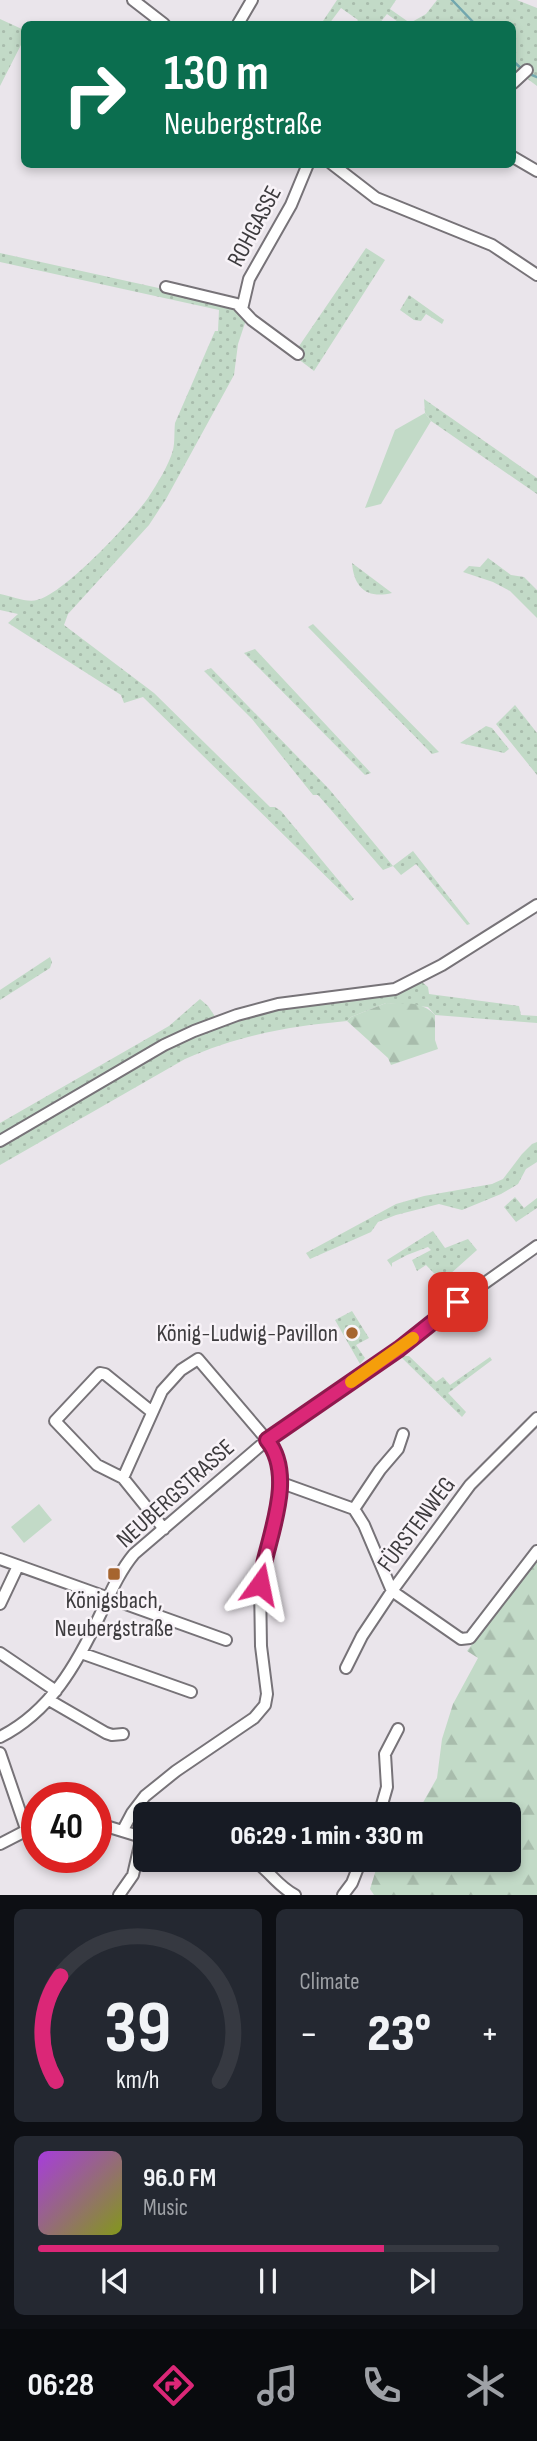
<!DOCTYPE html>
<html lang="en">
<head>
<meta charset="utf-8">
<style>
  :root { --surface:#171b24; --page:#242831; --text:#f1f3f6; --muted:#9ea1a6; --line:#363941; --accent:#db2777 }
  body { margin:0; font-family:"Sofia Sans Condensed",sans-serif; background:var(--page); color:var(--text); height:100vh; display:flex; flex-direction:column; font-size:26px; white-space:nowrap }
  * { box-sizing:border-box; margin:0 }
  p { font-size:23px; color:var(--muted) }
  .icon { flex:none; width:38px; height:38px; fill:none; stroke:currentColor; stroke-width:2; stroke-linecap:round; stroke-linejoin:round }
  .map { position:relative; height:1895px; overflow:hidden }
  .panel { display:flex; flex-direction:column; gap:14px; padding:14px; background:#0d0f14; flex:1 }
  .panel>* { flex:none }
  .top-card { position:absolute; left:21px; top:21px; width:495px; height:147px; border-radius:10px; box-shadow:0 4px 10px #0003; background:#0b6e4f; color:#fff; overflow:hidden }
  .speed { position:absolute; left:21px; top:1782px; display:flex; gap:14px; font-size:35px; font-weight:700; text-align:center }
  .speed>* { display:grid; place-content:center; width:91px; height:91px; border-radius:50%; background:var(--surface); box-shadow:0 4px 10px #0003; line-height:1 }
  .speed .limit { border:10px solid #d22; background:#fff; color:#111 }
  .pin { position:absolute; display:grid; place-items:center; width:60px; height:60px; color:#fff; margin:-30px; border-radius:14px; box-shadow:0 4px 10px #0006 }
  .me { position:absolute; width:77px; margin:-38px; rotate:12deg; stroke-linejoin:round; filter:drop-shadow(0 0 5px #0008) }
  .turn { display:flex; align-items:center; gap:24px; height:147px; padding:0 28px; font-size:32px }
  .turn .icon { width:91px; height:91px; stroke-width:2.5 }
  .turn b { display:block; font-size:49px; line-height:60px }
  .big { font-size:52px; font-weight:800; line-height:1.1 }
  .panel .widget { flex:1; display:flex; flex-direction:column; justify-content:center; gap:10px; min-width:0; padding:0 24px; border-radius:10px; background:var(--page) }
  .panel .dial { align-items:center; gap:0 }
  .dial svg { height:182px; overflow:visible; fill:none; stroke:var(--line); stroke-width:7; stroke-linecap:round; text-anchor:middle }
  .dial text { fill:var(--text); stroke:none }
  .song { display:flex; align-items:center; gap:21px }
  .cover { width:84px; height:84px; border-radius:10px; background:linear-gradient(135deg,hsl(280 70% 55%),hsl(70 70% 35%)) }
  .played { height:7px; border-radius:4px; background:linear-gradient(90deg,var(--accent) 75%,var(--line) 75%) }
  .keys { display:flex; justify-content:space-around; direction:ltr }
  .heat { display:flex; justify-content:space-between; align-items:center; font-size:38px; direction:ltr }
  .panel .tiles { flex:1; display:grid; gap:14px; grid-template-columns:1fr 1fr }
  .widget:last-child { grid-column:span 2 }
  .trip { position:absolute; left:133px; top:1802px; width:388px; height:70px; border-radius:10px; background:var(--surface); box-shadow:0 4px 10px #0003; font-weight:800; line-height:70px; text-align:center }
  .tab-bar { display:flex; height:112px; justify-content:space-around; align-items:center; background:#090b0e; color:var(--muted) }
  .tab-bar .icon { width:49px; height:49px }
  .tab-bar .current { color:var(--accent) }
  .tab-bar b { font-size:32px; color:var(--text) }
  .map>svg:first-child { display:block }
  .grass { fill:url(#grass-dots) }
  .forest { fill:url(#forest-firs) }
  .green { fill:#c2dac7 }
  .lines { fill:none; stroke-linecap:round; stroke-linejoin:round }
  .stream { stroke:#72a7ae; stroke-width:2.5 }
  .minor-casing { stroke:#777378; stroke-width:14 }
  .minor { stroke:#fff; stroke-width:10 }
  .route-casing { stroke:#8e194d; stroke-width:18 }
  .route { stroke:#db2777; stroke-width:12 }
  .slow { stroke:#f59e0b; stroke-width:12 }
  .poi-dot { fill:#a6652f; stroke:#f8f3f8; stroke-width:2.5 }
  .labels { text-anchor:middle; stroke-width:5; stroke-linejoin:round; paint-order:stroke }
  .street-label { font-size:24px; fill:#3d3b3e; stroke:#f8f3f8 }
  .poi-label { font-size:24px; fill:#3d3b3e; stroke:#f8f3f8; text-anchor:end }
</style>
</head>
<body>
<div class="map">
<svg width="537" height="1895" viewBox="0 0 537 1895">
  <defs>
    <pattern id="grass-dots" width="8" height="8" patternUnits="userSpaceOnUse" patternTransform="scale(1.75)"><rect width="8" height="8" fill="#c2dac7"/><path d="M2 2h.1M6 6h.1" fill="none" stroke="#a8bcac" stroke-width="1.8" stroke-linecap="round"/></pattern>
    <pattern id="forest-firs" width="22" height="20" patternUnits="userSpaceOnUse" patternTransform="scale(1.75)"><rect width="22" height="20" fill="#c2dac7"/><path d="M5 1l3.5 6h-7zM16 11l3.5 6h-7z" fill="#a8bcac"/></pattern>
  </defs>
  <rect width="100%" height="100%" fill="#eae5eb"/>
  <path class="grass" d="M337,0H396L390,9L410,23L426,14L437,0H517L537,8V86L513,68V24H401L387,14L379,24H355L358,20L341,8L329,24H318H321Z
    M0,19L24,30V39L0,86Z
    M366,248L385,260L314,371L293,355Z
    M0,253L222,302L238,310L246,320L238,344L234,375L166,499L149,525L68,614L64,625L154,693L270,807H275L281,811L354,899L351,901L143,697L124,703L121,695L8,623L18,614L0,610V594C11,596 27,603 37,600C64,594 131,522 148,498C157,484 169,465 173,450C175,442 174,432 175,423L215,331H218L219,310L0,262Z
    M409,295L444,320L442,324L426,314L421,321L414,320L400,310Z
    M424,399L537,478V494L431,421L425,413Z
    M488,558L511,575L524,577L537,590V618L510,591L493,582L463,572L469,566L480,567Z
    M352,563L392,593C367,599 354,588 352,563Z
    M313,624L439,752L432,754L308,627Z
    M255,649L371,773L365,775L244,653Z
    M211,668L329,789L393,866L413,851L470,924L467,925L416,864L401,875L393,866L383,870L318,795H313L252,719L204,671Z
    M515,705L537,733V775L496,724Z
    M486,726L492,728L509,749L504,753L460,743Z
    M50,957L52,962L50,968L0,1000V990Z
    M422,982L428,987L429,994L519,1006L521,1015L537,1016V1023L435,1015L428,1007L386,1003L351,1017L347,1021C291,1026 238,1035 185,1059L0,1165V1146C85,1096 169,1038 265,1011C317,996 372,1005 422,982Z
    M200,999L208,1006L216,1018L0,1136V1123L169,1026Z
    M537,1142V1162L526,1169L518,1184L501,1194L462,1210L439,1204L396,1215L378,1222L371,1232L310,1259L306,1253L396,1204L424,1196L492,1184L503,1179L522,1154L532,1144Z
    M515,1197L524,1208L537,1198V1208L516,1222L504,1207Z
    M433,1231L445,1248L468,1239L477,1250L449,1275L456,1282L466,1278L469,1286L455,1295L426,1265L417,1271L412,1260L431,1250L428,1247L407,1255L392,1263V1267L387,1260Z
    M352,1311L369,1338L356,1345L365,1358L360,1364L335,1320Z
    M400,1356H409L436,1382L443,1377L450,1385L490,1357L492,1360L448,1393L466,1412L462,1417Z"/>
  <path class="forest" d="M386,1003C405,1004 421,1000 435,1015V1040L438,1049L391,1065L388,1058L347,1021L351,1017Z
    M537,1559V1895H374L370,1889L379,1860H509V1815H402L404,1811L421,1806L437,1778L442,1739L453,1704L478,1658L467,1651Z"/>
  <path class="green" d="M425,413L431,421L381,504L365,508L395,430Z
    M39,1504L52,1520L24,1543L11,1527Z"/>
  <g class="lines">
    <path class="stream" d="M452,0L475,24
      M513,61L522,69
      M527,73L537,77"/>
    <g class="minor-casing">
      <path id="minor" d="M133,0L164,24
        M238,24L252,0
        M513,83L527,70
        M513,157L537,171
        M332,164L376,198L492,245L537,275
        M166,287L237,304L252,320L298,354
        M242,309L249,279L291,205L308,164
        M0,1141L164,1045L194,1031L237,1015L278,1004L395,989L442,965L537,905
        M152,1412L105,1374L100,1373L55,1421L97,1465L123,1478L164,1529
        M123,1478L162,1391L181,1370L198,1359L273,1447L279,1471L278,1502L260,1584L261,1646L267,1694L265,1705L254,1718L176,1771L145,1796L132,1813L123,1830
        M279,1482L354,1509L364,1525L392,1591L461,1639L470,1638L537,1551
        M354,1509L380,1470L398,1449L403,1434
        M0,1559L226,1640
        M0,1604L18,1566
        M0,1653L56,1691
        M81,1653L191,1692
        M346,1668L362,1636L392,1591L470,1485L537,1418
        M49,1700L106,1733L112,1735L123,1734
        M0,1737C50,1712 77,1664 100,1615C110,1594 119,1572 134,1554L267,1440L399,1349L458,1302L537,1246
        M0,1753L26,1829
        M379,1815L387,1787L385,1754L398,1729
        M96,1823L145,1838
        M0,1844L37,1825
        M253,1860C269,1870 278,1887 295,1895
        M119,1895L133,1875L142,1836
        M343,1895L352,1883L361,1860"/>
    </g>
    <use href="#minor" class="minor"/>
  </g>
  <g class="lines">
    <g class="route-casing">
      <path id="route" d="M260,1584C265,1543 298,1478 267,1440L399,1349L458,1302"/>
    </g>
    <use href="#route" class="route"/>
    <path class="slow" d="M351,1382L413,1338"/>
  </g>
  <g class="poi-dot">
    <circle cx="352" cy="1333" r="7"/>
    <rect x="107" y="1567" width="14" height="14" rx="3.5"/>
  </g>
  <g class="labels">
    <g class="street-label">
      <text transform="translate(254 226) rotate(-62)" y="8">ROHGASSE</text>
      <text transform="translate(175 1493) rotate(-42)" y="8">NEUBERGSTRASSE</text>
      <text transform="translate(416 1524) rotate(-53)" y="8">FÜRSTENWEG</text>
    </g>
    <g class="poi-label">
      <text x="338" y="1341">König-Ludwig-Pavillon</text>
      <text x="114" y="1608" text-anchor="middle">Königsbach,<tspan x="114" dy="28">Neubergstraße</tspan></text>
    </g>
  </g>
</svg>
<div class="speed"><div class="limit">40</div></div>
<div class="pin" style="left:458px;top:1302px;background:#d93025"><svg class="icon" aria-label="arrive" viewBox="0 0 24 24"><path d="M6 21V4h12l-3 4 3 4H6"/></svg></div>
<svg class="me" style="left:260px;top:1584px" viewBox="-20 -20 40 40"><path d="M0-17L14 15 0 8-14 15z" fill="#db2777" stroke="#fff" stroke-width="4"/></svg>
<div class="trip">06:29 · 1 min · 330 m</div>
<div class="top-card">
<div class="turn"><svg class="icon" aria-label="right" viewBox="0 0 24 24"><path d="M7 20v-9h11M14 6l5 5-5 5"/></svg><div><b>130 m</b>Neubergstraße</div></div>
</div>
</div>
<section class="panel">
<div class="tiles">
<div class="widget dial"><svg viewBox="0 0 100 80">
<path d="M14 69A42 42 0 1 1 86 69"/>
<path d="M14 69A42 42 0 0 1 16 23" stroke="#db2777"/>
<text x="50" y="56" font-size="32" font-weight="700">39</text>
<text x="50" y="72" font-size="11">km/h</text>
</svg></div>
<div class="widget"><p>Climate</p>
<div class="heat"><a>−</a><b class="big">23°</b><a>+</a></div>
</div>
<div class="widget">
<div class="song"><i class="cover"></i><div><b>96.0 FM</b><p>Music</p></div></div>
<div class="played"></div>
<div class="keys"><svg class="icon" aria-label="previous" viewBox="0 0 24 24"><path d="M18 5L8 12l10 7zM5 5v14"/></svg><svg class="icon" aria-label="pause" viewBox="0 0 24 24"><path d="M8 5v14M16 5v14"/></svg><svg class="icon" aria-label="next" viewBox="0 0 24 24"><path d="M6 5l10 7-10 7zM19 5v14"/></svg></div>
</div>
</div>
</section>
<nav class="tab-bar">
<b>06:28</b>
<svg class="icon current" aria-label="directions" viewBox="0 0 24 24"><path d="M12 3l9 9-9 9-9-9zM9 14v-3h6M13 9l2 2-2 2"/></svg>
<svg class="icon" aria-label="music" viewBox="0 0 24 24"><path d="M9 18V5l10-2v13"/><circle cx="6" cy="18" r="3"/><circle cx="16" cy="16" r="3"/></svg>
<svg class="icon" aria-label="phone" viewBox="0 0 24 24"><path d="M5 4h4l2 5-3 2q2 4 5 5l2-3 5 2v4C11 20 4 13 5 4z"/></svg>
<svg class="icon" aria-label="climate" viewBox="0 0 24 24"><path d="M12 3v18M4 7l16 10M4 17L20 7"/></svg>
</nav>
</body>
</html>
